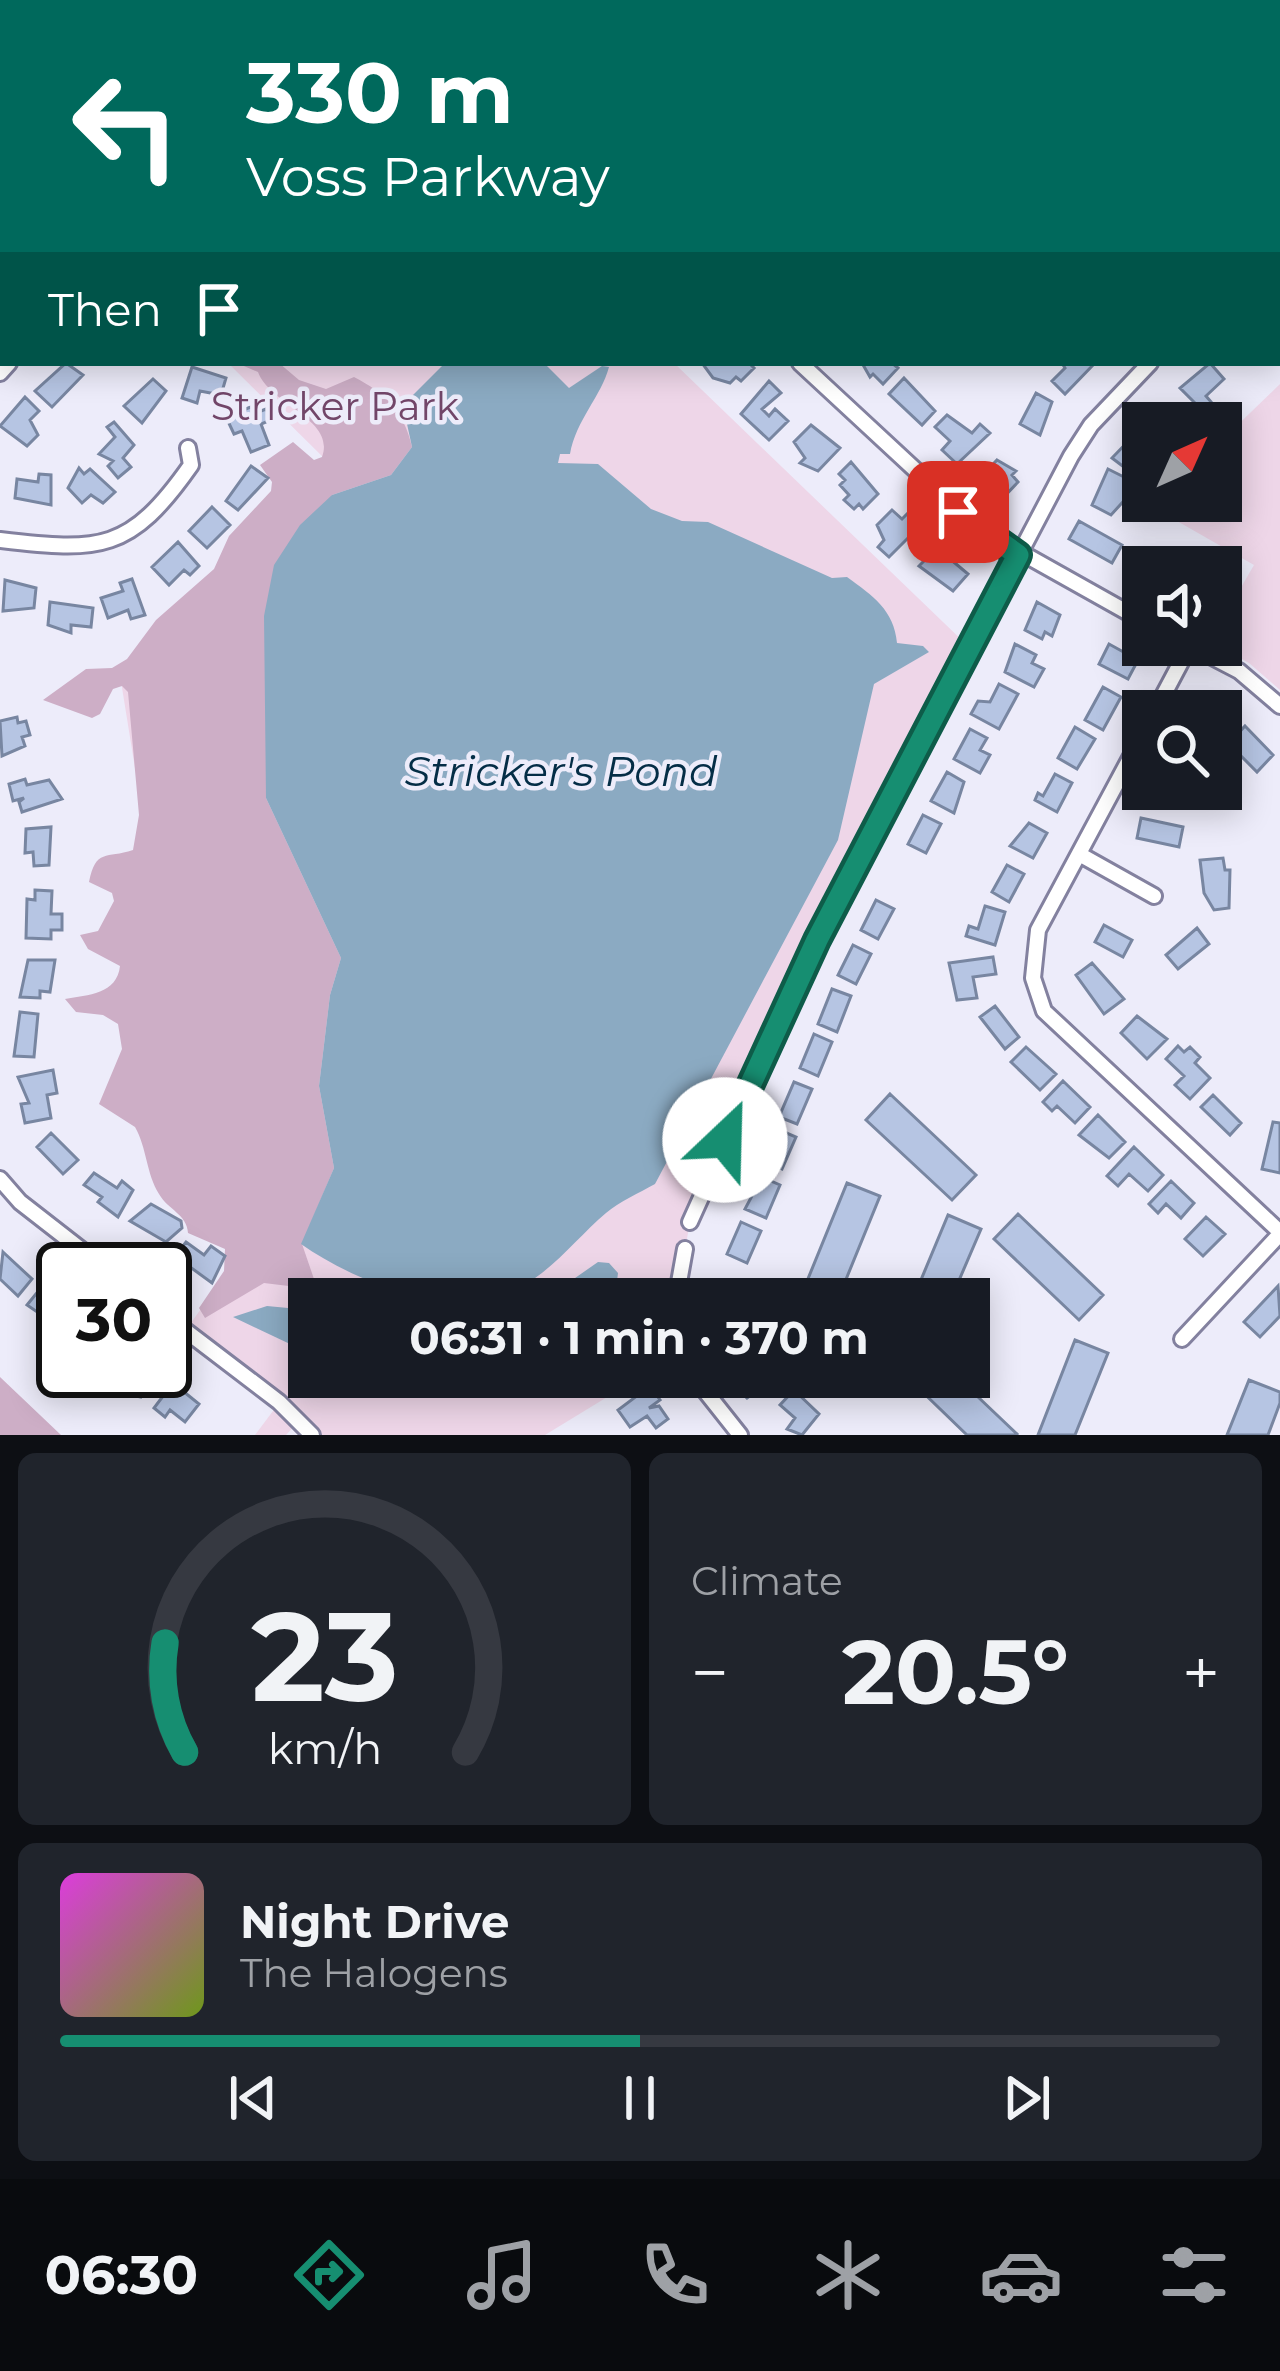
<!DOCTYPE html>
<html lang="en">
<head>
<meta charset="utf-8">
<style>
  :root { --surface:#171b24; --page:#20242c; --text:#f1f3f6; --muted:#9ea1a6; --line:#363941; --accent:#168e71 }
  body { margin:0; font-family:Montserrat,sans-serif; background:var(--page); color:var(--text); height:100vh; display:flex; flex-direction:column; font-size:45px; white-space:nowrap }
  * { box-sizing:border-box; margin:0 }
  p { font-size:39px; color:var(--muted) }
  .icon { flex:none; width:66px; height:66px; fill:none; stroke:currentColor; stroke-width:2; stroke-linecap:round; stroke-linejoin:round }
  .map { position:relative; height:1435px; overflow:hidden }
  .drawer { display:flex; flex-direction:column; gap:18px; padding:18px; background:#0d0f14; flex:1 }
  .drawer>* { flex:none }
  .top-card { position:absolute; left:0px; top:0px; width:1281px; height:366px; box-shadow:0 6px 30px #0003; background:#00695c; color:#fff; overflow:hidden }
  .needle { width:78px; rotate:45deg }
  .tools { position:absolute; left:1122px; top:402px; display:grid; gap:24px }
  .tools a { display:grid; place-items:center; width:120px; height:120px; border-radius:0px; background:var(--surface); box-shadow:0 6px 30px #0003; font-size:60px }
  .speed { position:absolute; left:36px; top:1242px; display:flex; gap:24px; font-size:60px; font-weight:700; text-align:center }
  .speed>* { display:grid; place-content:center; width:156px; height:156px; border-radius:50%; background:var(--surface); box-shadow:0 6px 30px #0003; line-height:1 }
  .speed .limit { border:6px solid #111; border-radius:18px; background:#fff; color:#111 }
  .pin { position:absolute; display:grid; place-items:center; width:102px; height:102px; color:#fff; margin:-51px; border-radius:24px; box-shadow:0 6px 18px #0006 }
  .me { position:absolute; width:132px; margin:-66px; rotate:24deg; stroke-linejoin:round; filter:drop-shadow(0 0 9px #0008) }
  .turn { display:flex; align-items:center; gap:42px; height:252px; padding:0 48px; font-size:54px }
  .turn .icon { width:156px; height:156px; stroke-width:2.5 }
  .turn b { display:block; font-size:84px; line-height:102px }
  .then { display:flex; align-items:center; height:114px; padding:0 48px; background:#0003; gap:24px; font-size:45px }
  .big { font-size:90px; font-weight:700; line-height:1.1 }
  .drawer .widget { flex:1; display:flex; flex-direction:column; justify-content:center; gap:18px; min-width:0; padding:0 42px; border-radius:18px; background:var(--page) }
  .drawer .dial { align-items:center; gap:0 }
  .dial svg { height:312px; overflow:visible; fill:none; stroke:var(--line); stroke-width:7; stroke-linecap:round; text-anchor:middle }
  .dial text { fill:var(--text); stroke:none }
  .song { display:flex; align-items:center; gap:36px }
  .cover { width:144px; height:144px; border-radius:18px; background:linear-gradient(135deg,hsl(300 70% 55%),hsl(80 70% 35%)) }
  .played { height:12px; border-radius:6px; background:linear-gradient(90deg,var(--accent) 50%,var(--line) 50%) }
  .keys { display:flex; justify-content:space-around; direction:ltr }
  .heat { display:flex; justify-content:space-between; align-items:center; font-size:66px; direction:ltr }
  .drawer .tiles { flex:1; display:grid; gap:18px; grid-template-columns:1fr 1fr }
  .widget:last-child { grid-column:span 2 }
  .trip { position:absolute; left:288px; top:1278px; width:702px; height:120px; border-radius:0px; background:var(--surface); box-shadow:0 6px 30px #0003; font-weight:700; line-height:120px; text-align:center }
  .dock { display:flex; height:192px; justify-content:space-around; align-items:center; background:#090b0e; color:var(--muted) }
  .dock .icon { width:84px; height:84px }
  .dock .active { color:var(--accent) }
  .dock b { font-size:54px; color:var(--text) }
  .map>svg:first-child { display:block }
  .green { fill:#eed6e8 }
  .forest { fill:#cdaec6 }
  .water { fill:#8baac2 }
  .building { fill:#b6c5e3; stroke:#7886a1; stroke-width:3 }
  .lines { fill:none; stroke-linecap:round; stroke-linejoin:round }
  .street-casing { stroke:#83819f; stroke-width:20 }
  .street { stroke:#fff; stroke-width:14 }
  .route-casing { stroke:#0e5c49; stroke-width:30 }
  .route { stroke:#168e71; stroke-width:21 }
  .labels { text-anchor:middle; stroke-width:9; stroke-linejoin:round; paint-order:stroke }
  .park-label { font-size:39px; fill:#724669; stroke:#edecfa }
  .water-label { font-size:42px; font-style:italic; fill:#042d46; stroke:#edecfa }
</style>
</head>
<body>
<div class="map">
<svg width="1280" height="1435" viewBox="0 0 1280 1435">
  <rect width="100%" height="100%" fill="#edecfa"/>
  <path class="green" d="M228,363H674L970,648L817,940L690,1222L676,1299H309V1377H640L545,1435H312L299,1421L286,1435H255L279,1403L185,1331L245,1248L168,973L119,669L332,466Z
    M1280,384V690L1249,663L1217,645H1221V622L1254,565L1163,513L1171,501H1221V441Z"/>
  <path class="forest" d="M237,363H279L299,380L326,389L354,377C385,393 404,411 412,447L391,475L332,495L266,798L341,958L330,995L319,1086L334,1168L302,1244L314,1279L305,1288L264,1283L205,1318L199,1308L224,1271L225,1249L188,1233C187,1214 168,1210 159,1194C146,1173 147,1148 135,1127L99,1104L122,1049L118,1024L103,1015L76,1012L65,999C88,995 117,994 120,966L88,949L80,935L98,931L114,901L112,893L89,882C96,848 106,859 133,850L139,815L128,692L122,686L113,689L100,714L92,718L43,700L86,669L112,668L127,659L156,620L214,569L229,536L271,491L272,482L260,465L293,442L314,460L322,457C336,419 270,405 258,372Z
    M0,1377L61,1435H0Z"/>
  <path class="water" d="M445,363H544L569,388L602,366L609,367C601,397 576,420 570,454H560L558,463L598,464L651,509L682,521L708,522L832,578L847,577C873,596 894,610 897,643L923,646L929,652L874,684L838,840L655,1184C639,1193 620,1201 606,1213C581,1234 558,1264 529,1282C461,1323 361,1286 301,1244L334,1168L319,1086L330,995L341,958L266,798L264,616L274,565L300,525L332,495L391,475L412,447L407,424L387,394L404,404Z
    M598,1262L609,1263L618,1273L617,1281L597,1299H545Z
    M267,1306L309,1310V1353L233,1317Z"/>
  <path class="building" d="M66,363L83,375L52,407L35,391Z
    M702,363H749L754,368L741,381L736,377L730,383L713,378Z
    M862,363H892L898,368L883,384L873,374L870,377Z
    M1095,363L1065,394L1052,381L1065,368L1062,363Z
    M1210,363L1224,379L1206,396L1212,403L1203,411L1180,388Z
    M192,367L226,378L221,395L200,391L197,403L182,398Z
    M904,378L935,411L922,425L889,394Z
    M153,379L166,391L142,423L124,406Z
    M769,381L781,393L762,409L769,416L775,409L788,421L769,440L741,414Z
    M1036,393L1052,402L1040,435L1020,424Z
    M25,397L39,411L30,420L38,435L27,446L0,426Z
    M253,406L256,413L266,409L271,420L261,424L269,445L251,452L242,431L234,434L226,417Z
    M1159,407L1170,418L1180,408L1191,419L1147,423Z
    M947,415L972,433L980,424L990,433L957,464L942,450L950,441L935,427Z
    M114,422L134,445L123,458L131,467L118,478L108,466L113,461L99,454L115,437L107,427Z
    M811,425L840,448L818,471L800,463L805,458L794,442Z
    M1139,430L1143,461L1133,474L1112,458Z
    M997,460L1016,471L1012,475L1018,482L1000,501L983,475Z
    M851,462L878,494L863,509L859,504L854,509L844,500L849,495L840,485L845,480L839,474Z
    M251,466L268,478L238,510L226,501Z
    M79,468L84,474L90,469L115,492L103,503L91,495L82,503L68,488Z
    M1108,469L1130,480L1124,490L1130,494L1111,515L1092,505Z
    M39,474L51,475V505L15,498L17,479L38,482Z
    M212,507L230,525L207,548L189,531Z
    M892,510L902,519L910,511L926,530L914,543L908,538L889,557L878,547L884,540L877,525Z
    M1079,521L1122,545L1112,563L1069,539Z
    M178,542L199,566L190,575L184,570L169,585L152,567Z
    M937,548L968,574L953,591L919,566Z
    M1147,551L1163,561L1166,554L1177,561L1174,567H1143V577L1134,572Z
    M132,579L145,615L131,619L128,610L108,618L101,598L123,591L120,583Z
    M5,580L36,588L34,608L3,611Z
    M50,602L93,608L91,627L71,625V633L48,625Z
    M1037,602L1060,615L1052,636L1045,632L1042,639L1025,630Z
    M1015,644L1036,655L1032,663L1044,669L1034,687L1005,672Z
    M1109,644L1138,660L1128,679L1099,664Z
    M999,684L1018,694L999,729L971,714L978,701L990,702Z
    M1103,687L1121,697L1103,730L1085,720Z
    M1206,695L1237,722L1221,738V711L1192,710Z
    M17,717L18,723L26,721L30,735L22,737L25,746L2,756L0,721Z
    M1245,726L1273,755L1257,772L1240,755L1234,762L1222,751Z
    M1075,727L1095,739L1077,769L1058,758Z
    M970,729L987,738L980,750L990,755L980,773L954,759Z
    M947,772L964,782L954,813L931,801Z
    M1055,774L1072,783L1057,812L1035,800L1038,793L1043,796Z
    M25,779L27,785L49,780L62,799L22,812L19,802L24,798L13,801L9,784Z
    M923,815L941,824L926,853L908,844Z
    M1141,818L1183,827L1179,847L1137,838Z
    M1029,823L1047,833L1033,858L1010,846Z
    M51,827L49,865L34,866L33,852L25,853L26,829Z
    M1223,858L1225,870H1230L1229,908L1214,910L1204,893L1200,860Z
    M1007,865L1024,874L1009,902L992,892Z
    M35,890L52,891L51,914H62V930H51V939L26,938L27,899L35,900Z
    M876,900L894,909L878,939L861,930Z
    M985,906L1005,912L995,945L966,936L969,926L978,929Z
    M1104,925L1132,940L1123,957L1095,942Z
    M1197,928L1209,944L1178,969L1166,955Z
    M853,945L871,954L856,984L838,975Z
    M993,957L996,974L973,977L977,998L957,1000L949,963Z
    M28,960H55L50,992L40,991V998L20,997Z
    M1092,963L1124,999L1104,1014L1076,975Z
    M832,989L851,996L837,1032L818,1024Z
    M995,1006L1019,1037L1005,1049L980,1017Z
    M20,1012L38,1014L34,1057L14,1056Z
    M1137,1016L1167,1039L1147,1059L1121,1033Z
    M814,1034L832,1042L818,1076L800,1068Z
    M1178,1046L1184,1052L1190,1047L1200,1057L1195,1063L1210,1078L1190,1099L1175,1085L1184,1076L1166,1059Z
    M1026,1047L1056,1074L1040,1090L1011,1062Z
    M53,1070L57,1093L47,1095L51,1118L25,1123L21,1104L29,1103L18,1077Z
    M1063,1081L1090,1107L1075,1123L1057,1106L1052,1111L1043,1102Z
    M794,1082L812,1089L797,1124L779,1117Z
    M890,1094L976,1175L952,1200L866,1120Z
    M1213,1095L1241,1123L1230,1135L1201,1107Z
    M1098,1115L1125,1142L1109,1158L1079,1135Z
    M1273,1122L1280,1123V1173L1262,1169Z
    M777,1129L796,1137L782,1169L762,1160Z
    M51,1133L78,1160L63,1174L37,1147Z
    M1134,1147L1163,1175L1148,1191L1129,1174L1118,1186L1107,1176Z
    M94,1173L117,1188L122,1181L133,1190L118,1217L98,1202L102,1197L84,1185Z
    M762,1177L780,1185L766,1218L745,1209Z
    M1171,1181L1194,1203L1181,1218L1166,1204L1158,1213L1149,1204Z
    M847,1183L880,1196L838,1299H822L803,1291Z
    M151,1204L181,1221L182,1228L166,1242L130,1221Z
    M1018,1214L1103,1295L1079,1320L994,1239Z
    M948,1215L981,1229L951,1299H913Z
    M1206,1217L1225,1234L1203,1256L1185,1239Z
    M741,1222L761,1231L747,1263L727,1254Z
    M186,1242L204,1255L211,1246L225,1256L212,1283L175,1256Z
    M3,1252L32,1279L18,1296L0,1279Z
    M44,1284L63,1299L59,1327L27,1305Z
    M1278,1286L1280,1316L1260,1337L1244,1322Z
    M1075,1340L1108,1353L1075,1435H1038Z
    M124,1371H147L157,1379L141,1397L132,1395L125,1389L130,1383L120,1375Z
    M737,1377H772L779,1384L767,1396L759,1389L747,1398L731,1383Z
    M957,1377L1017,1434L1016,1435H967L908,1378Z
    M1249,1380L1280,1392V1403L1268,1435H1227Z
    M173,1383L199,1404L185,1422L170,1410L165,1417L154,1408Z
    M650,1386L660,1400L649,1408L659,1406L668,1419L656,1428L647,1416L630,1427L618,1410Z
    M794,1390L819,1414L802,1435L787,1429L795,1418L780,1405Z"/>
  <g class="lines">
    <g class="street-casing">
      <path id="street" d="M130,0L133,3
        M399,0L405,3
        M695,0L698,3
        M220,3L225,0
        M949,3L952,0
        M0,143L3,146
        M1278,245L1280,243
        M800,363L979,529L1143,621
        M0,373L9,363
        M0,540C100,552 130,552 191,465L188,448
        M1189,645L1239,671L1280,706
        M1155,711L1190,645
        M1143,734L1038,930L1033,978L1044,1011L1280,1232
        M1079,854L1154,896
        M0,1179L20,1202L106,1269
        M690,1222L817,940L1071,456L1091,425L1150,363
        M676,1299L685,1249
        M165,1315L279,1402L312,1435
        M1182,1339L1280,1234
        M694,1377L740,1435"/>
    </g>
    <use href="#street" class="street"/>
  </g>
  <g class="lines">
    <g class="route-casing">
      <path id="route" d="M725,1140L817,940L1018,555L958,512"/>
    </g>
    <use href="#route" class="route"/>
  </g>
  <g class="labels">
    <g class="park-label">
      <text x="335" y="420">Stricker Park</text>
    </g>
    <g class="water-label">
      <text x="561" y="786">Stricker's Pond</text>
    </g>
  </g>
</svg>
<div class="tools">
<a><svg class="needle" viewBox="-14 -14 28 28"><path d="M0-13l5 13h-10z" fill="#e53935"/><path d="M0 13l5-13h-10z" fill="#9ea1a6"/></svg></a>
<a><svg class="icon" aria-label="sound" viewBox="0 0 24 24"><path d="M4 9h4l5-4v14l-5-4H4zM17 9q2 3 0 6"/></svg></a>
<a><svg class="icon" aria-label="search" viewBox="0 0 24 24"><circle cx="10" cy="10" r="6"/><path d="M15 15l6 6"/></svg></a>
</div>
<div class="speed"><div class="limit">30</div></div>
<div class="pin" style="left:958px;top:512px;background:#d93025"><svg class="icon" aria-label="arrive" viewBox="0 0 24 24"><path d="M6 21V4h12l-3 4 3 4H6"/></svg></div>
<svg class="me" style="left:725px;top:1140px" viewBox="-20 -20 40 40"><circle r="19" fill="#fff"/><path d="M0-13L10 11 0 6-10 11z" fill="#168e71"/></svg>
<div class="trip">06:31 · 1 min · 370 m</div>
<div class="top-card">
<div class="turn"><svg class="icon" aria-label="left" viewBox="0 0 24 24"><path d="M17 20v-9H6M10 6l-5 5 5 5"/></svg><div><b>330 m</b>Voss Parkway</div></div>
<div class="then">Then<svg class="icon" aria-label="arrive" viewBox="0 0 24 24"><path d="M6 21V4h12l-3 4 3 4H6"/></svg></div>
</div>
</div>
<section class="drawer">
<div class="tiles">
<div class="widget dial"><svg viewBox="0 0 100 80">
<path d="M14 69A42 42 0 1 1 86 69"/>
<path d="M14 69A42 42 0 0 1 9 41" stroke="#168e71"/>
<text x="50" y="56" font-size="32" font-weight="700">23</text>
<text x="50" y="72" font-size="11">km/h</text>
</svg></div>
<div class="widget"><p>Climate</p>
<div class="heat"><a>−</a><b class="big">20.5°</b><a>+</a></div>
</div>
<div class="widget">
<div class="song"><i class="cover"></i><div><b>Night Drive</b><p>The Halogens</p></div></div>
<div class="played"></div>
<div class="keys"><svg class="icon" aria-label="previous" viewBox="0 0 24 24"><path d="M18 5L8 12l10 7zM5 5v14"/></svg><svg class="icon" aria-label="pause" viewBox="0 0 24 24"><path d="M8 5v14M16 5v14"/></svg><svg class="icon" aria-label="next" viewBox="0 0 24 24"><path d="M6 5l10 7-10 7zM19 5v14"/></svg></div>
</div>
</div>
</section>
<nav class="dock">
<b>06:30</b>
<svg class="icon active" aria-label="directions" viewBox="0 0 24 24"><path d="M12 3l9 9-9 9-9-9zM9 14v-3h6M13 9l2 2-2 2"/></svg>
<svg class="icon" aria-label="music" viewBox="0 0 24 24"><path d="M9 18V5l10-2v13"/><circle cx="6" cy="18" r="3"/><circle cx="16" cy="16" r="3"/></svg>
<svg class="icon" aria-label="phone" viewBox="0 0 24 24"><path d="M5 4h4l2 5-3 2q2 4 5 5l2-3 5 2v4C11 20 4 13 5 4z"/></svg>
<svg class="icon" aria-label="climate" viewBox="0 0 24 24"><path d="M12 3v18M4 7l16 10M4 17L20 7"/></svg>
<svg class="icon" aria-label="car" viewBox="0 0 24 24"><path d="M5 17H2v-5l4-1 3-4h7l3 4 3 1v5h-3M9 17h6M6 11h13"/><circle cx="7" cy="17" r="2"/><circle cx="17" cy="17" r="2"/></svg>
<svg class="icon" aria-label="filters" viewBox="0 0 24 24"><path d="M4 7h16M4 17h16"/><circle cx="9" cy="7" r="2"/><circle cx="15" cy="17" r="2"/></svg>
</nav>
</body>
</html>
